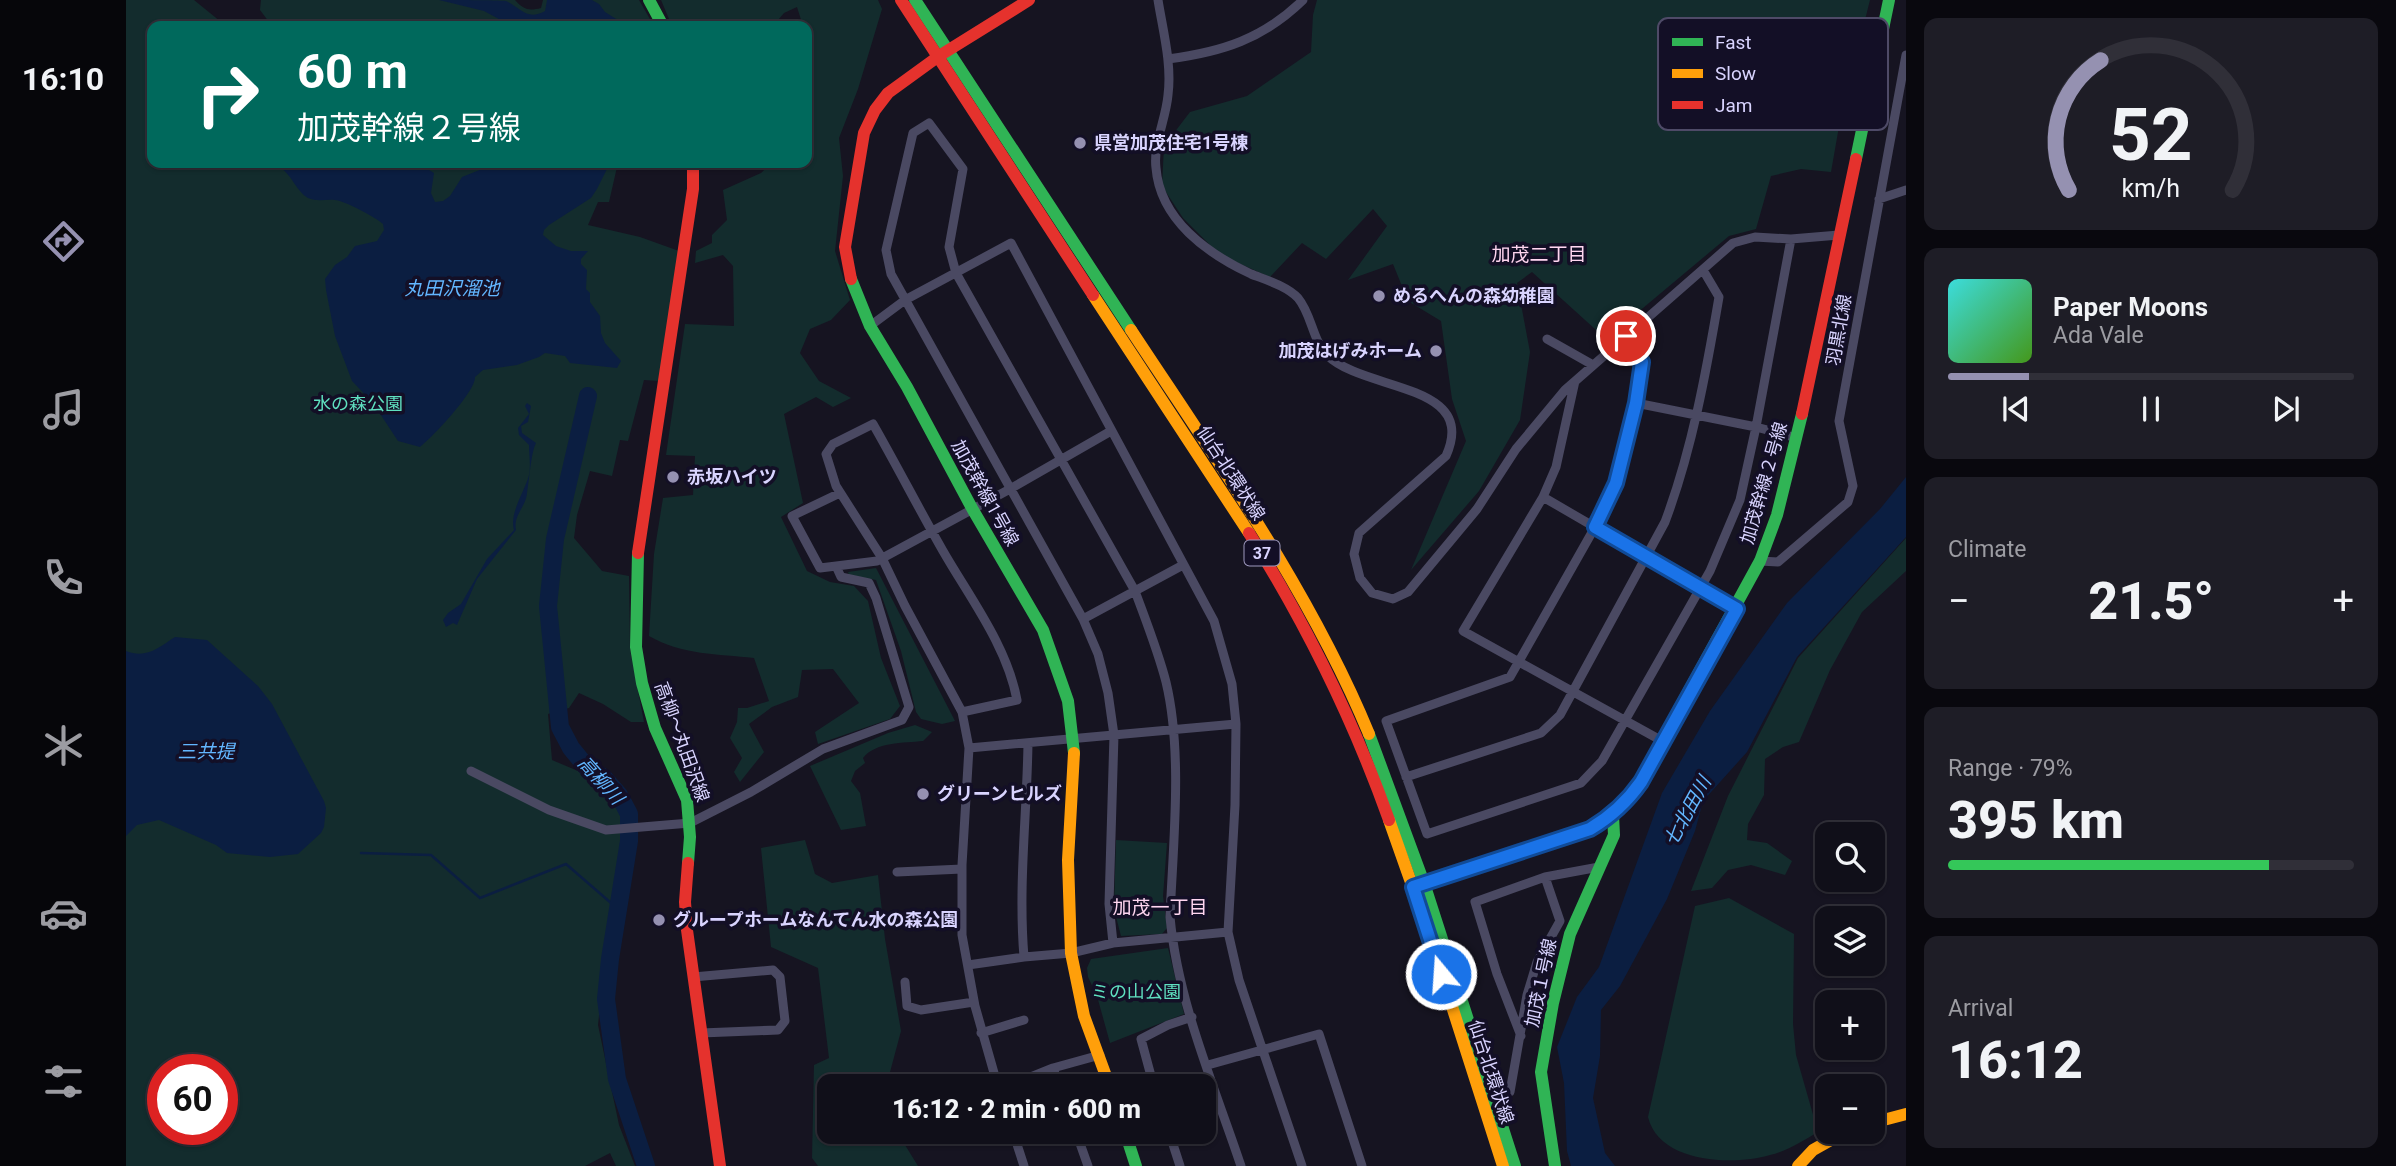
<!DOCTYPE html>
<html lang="en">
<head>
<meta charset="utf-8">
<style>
  :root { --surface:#100f19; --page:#1e1d26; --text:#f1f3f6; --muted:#9c9ca2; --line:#302f38; --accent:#9591b1 }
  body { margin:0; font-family:Roboto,"Noto Sans JP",sans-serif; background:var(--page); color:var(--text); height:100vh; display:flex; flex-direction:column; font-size:26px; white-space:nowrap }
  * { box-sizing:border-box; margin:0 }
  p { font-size:23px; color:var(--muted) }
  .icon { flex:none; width:38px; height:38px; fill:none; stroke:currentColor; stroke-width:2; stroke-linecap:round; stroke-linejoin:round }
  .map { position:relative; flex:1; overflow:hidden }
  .panel { display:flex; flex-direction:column; gap:18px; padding:18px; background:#09080e; width:490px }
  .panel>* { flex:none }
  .banner { position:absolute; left:21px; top:21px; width:665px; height:147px; border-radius:14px; box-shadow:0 2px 5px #0004,0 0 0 2px var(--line); background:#00695c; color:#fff; overflow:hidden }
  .controls { position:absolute; left:1689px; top:822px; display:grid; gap:14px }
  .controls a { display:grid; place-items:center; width:70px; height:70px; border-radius:14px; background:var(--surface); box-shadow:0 2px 5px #0004,0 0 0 2px var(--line); font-size:35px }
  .speed { position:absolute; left:21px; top:1054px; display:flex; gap:14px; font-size:35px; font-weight:700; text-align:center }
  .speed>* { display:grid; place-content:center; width:91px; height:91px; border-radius:50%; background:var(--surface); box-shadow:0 2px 5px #0004,0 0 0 2px var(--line); line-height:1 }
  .speed .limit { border:10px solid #d22; background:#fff; color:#111 }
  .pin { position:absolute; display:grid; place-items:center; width:60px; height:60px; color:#fff; margin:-30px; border:4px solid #fff; border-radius:50%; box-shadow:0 2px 7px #0007 }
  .me { position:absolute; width:77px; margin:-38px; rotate:342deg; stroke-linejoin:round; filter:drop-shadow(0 0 5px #0008) }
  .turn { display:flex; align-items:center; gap:24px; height:147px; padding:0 35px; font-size:32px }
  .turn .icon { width:91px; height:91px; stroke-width:2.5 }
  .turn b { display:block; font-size:49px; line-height:60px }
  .big { font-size:52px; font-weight:800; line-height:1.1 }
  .panel .tile { flex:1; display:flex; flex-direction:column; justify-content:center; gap:10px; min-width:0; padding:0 24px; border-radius:14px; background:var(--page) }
  .panel .dial { align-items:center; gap:0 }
  .dial svg { height:182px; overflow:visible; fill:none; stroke:var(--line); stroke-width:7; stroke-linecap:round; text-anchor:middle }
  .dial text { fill:var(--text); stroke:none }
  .song { display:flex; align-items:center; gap:21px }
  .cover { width:84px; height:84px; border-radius:10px; background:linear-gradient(135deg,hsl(180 70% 55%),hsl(100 70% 35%)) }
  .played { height:7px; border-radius:4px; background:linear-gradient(90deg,var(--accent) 20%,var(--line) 20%) }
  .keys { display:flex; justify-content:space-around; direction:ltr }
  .heat { display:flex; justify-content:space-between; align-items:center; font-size:38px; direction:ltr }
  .charge { height:10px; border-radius:5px; background:linear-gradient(90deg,#34c759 79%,var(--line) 0) }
  .trip { position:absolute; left:691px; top:1074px; width:399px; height:70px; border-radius:14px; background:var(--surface); box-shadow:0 2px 5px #0004,0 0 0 2px var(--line); font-weight:800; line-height:70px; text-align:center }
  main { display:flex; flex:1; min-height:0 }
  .tabs { display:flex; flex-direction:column; width:126px; justify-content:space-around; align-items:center; background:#06060a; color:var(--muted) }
  .tabs .icon { width:49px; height:49px }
  .tabs .active { color:var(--accent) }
  .tabs b { font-size:32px; color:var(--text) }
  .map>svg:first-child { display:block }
  .green { fill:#132c2d; fill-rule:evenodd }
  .water { fill:#0b1e41 }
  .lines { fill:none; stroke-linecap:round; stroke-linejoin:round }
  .stream { stroke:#0b1e41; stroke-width:2.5 }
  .river { stroke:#0b1e41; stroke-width:18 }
  .street { stroke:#4a4962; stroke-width:9 }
  .fast { stroke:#30b455; stroke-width:12 }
  .slow { stroke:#ff9f0a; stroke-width:12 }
  .jam { stroke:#e5322d; stroke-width:12 }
  .route-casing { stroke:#114b97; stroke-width:18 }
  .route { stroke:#1a73e8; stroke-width:12 }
  .poi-dot { fill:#9591b1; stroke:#130f26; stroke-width:2.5 }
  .labels { text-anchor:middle; stroke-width:7; stroke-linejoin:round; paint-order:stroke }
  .shield { fill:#130f26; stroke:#9e99be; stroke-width:2 }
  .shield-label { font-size:16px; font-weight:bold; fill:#d9d4ff }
  .poi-label { font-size:18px; font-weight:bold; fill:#d9d4ff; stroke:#130f26; text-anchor:start }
  .street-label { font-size:18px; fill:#d9d4ff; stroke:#130f26 }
  .park-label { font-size:18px; fill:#5fe0c0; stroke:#130f26 }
  .neighbourhood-label { font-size:19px; fill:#ffd6f0; stroke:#130f26 }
  .water-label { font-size:19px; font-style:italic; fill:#62b6ff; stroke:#130f26 }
  .key { fill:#130f26; stroke:#4e4a67; stroke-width:2 }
  .key-label { font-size:19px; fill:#d9d4ff }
</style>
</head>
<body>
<main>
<nav class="tabs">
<b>16:10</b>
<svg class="icon active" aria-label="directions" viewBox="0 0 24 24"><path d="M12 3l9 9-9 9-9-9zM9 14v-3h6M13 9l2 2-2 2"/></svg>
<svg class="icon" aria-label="music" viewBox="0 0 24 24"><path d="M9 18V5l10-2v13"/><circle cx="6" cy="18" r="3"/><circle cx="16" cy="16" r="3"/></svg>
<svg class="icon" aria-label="phone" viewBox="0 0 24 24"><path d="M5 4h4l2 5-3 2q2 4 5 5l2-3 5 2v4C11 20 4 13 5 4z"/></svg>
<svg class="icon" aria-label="climate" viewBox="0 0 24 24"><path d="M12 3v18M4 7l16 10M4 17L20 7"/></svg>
<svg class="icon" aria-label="car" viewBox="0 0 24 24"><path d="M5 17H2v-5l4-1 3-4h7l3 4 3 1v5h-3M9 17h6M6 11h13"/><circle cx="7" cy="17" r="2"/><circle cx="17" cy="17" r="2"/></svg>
<svg class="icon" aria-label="filters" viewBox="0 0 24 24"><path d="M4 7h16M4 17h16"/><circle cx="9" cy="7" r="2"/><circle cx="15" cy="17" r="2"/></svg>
</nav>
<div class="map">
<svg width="1780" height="1166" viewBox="0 0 1780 1166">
  <rect width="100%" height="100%" fill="#161421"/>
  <path class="green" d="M0,0H68L100,26H26V163H220L283,177L278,166L260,169L244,163H496L491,167L483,202H472L462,225L514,237L553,251L533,381L518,380L502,441L494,440L486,476L464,471L451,515L448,538L476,571L503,576L504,649L518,722H505L477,704L453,693L443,708L422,714L426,760L452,771L487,801L495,817L496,838L485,903L472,1025L493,1125L509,1166H490L484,1153L459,1166H0ZM37,1069H96V1129H37Z
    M135,0H389C398,10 403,11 415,8L417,0H513L528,26H146L134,10Z
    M535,0H752L756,9L732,89L713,138L717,176L709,251L724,300L705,320L684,329L674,353L693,381L725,398L707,407L690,397L658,414L677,503L655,517L681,571L704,582L728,586L742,601L755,658L774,706L764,719L692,744L689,732L733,703L707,669L676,670L672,697L646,707L623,724L638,752L614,782L608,772L616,758L604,738L611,722L612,708H621L643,701L628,658C592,654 556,655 523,636L528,554L537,498L567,495L569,456L540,455L559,324L608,326L607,266L597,255L569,263L570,251L586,243V235L601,220L597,190L635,173L646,163H681V26H677L671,7L658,13L647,26H620L617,20L543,19Z
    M1191,0H1744L1715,115L1705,172L1675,169L1645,176L1630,229L1603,236L1480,339L1406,272L1391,283L1404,352L1394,420L1353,491L1285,570L1340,441L1326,399L1315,321L1282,301L1267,264L1222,280L1261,226L1247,209L1200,259L1176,243L1144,277L1094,255L1057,218L1036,186L1038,146L1064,112L1121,96L1185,52L1187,15Z
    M1780,538V571L1736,612L1704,670L1673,742L1657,747L1639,759L1638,795L1622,824L1621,840L1641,843L1666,861L1659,875L1625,865L1602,870L1586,888L1565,891L1602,796L1672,658Z
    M750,568L829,721L816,724L795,719L790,712L775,651L750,580L723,575L722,572Z
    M789,725L806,732L797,741C778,743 749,742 737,758L739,763L729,771L725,781L734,793L740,826L715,830L684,766L762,733Z
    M679,840L689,874L706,883L752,875L759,939L775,1031L760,1087H704V1132H771L792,1166H692L686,1158L688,1065L703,1058L692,968L645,947L635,848Z
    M990,840L1041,843L1037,896L1041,928L1036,934L995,936L988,909Z
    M1603,898L1668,934L1667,1024L1670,1055L1692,1132C1677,1141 1661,1151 1644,1155C1606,1166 1533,1163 1522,1117L1569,906Z
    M1042,948L1058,1014L984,1043L971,996L962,977L961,968L965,959Z"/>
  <path class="water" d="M313,0C326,0 370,0 380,1C395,8 401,21 419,11L421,0H466L473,4L479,12L495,22L497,26H386L358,11Z
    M105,163H244C270,178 280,154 308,173L305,193L309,202L317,201L324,196L336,177L371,163H484L471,189L465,198L423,225L418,230L417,235L430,246L445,251H462L455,259V264L461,270L460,289L464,293V302L474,316L475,333L479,343L495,361L491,368L444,363L439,356L419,353L413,357L391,365L357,370L349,377C350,391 307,437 294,447L272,441L247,403L226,381L209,336L200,290L199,279L209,265L221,257L229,246L251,241L258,230L257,224C251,218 217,200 209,200C200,199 191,202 182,198C170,191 165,173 153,167C143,161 119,166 105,163Z
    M401,403L405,406L402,422L395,426L396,433L410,443C405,452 403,482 401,493C400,507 387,515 390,530L351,579L331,625L327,623L320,627L317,620L322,613L335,604L361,559L388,530C383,513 399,491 403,475C405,466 403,455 403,445L393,435L392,428L403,414L399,406Z
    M1780,477V537L1671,657L1621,752L1577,801L1569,831L1541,899L1494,986L1475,1010L1474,1056L1467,1098L1479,1153L1489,1166H1445L1441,1151L1438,1083L1431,1047L1451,997L1473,967L1536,793L1584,711L1661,603L1754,509Z
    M49,637L81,640L132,686L146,704L198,801L200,808L198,827L195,833L172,854L144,857L101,853L90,845L33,820L11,825L0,836V651C20,659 32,648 49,637Z"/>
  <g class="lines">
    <path class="stream" d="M235,853L305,855L354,898L440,864L492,909"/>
    <path class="river" d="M462,396L429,539L422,606L434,727L445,748L463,770L477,777L493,795L503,814V841L484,959L480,999L491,1079L520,1166"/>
    <path class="street" d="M1032,0C1037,31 1046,64 1042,95C1040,119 1027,144 1030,168C1034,220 1082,254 1125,274C1140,280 1161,286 1172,298C1186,315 1186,339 1201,355C1238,392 1353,382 1320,456L1233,533L1228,554L1234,578L1246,593L1267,599L1282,592L1351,509L1390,449L1439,390L1607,243L1629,237L1665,239L1713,235
      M1042,59C1096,52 1137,39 1177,0
      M1753,199L1780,190
      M744,326L779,300L885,243L1088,621L1106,684L1110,724L1109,805L1102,932L1113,980L1176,1166
      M1500,336L1516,362L1510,403L1490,483L1469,527L1384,677L1260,721L1301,834L1455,783L1476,761L1584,571L1614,500L1630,427L1665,239
      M1421,339L1467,365
      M1449,381L1430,467L1417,497L1337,631L1538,742
      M1510,403L1630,427L1671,438
      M714,493L666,516L694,568L751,561L884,489L985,431
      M1417,497L1610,609
      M1634,561L1652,562L1722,502L1727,486L1713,421L1780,55
      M957,619L1057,565
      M836,712L891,700C881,646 844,598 817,551C793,509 771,466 747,424L707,444L700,454L710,486L756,558L779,606L836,712L843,748L836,865V935L849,1006L872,1087
      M843,748L1110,724
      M345,771L423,810L480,830L564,823L625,792L697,749L776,720L783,707L750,598L743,583L715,577L710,566
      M1280,777L1415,733L1434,715L1539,522C1566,450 1580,373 1593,297L1577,270
      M771,872L836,869
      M987,943L983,904L988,735L982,693L972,654L957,619L765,274L760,250L787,133L803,123L837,169L823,247L830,273L1009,591C1020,621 1032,651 1040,682C1057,753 1047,844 1044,917C1052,1003 1088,1085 1115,1166
      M898,957C892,885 901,814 902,743
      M842,965L898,957L945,953L987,943L1102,932
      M567,977L647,970L654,977L659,1021L652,1030L575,1033
      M779,982L781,1006L795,1010L848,1002
      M855,1033L898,1020
      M1395,1036L1371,974L1349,902L1419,877L1473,867
      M1082,1065L1193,1034L1236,1166
      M927,1068L934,1087
      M880,1087L927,1068L974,1055
      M1028,1087L1015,1039L1042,1025L1066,1017
      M1367,1097L1384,1092L1401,995L1411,962L1434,921L1419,877
      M887,1132L898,1166
      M950,1132L962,1166
      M1043,1132L1054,1166"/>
    <path class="fast" d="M523,0L537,26
      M789,0L1005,330
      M1730,159L1763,0
      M725,279L744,326L781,387L847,510L917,630L942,701L948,753
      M512,553L510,647L516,683L529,728L561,800L564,837L562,863
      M1243,734L1298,883L1389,1166
      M1290,886L1464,829L1486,814L1509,789L1634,561L1651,515L1676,414
      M999,1132L1010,1166
      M1429,1166L1415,1072L1427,1003L1444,934L1488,835L1487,815"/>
    <path class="slow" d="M967,295L1123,533
      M1005,330C1090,459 1184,591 1243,734
      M948,753L942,860L945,953L958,1016L984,1087
      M1263,820L1299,922L1377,1166
      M1746,1123L1780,1114
      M1672,1166L1687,1150L1719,1132"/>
    <path class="jam" d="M775,0L967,295
      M725,279L719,247L738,133L749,110L762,93L813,56L903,0
      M1676,414L1730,159
      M1123,533C1180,624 1227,719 1263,820
      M512,553L567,189V163
      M562,863L559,902L561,930L594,1166"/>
  </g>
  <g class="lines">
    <g class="route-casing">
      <path id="route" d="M1315,974L1287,887L1464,829C1486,816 1501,802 1515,782L1611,609L1469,527L1490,483L1510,403L1516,362L1500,336"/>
    </g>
    <use href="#route" class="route"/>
  </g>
  <g class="poi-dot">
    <circle cx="954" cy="143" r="7"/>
    <circle cx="1253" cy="296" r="7"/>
    <circle cx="1310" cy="351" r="7"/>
    <circle cx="547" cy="477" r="7"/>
    <circle cx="797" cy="794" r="7"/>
    <circle cx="533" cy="920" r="7"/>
  </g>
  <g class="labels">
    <rect class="shield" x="1118.5" y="540.5" width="35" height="25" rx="5"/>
    <g class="shield-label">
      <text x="1136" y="559">37</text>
    </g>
    <g class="poi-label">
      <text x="968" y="149">県営加茂住宅1号棟</text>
      <text x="1267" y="302">めるへんの森幼稚園</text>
      <text x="1296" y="357" text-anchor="end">加茂はげみホーム</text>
      <text x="561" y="483">赤坂ハイツ</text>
      <text x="811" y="800">グリーンヒルズ</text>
      <text x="547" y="926">グループホームなんてん水の森公園</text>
    </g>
    <g class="street-label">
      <text transform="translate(1713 330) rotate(-80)" y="6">羽黒北線</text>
      <text transform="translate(1105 473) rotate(57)" y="6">仙台北環状線</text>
      <text transform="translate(1638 483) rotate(-74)" y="6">加茂幹線２号線</text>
      <text transform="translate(859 493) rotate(61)" y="6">加茂幹線1号線</text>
      <text transform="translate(556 742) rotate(70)" y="6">高柳～丸田沢線</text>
      <text transform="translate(1415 983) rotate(-78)" y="6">加茂１号線</text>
      <text transform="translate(1365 1072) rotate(72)" y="6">仙台北環状線</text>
    </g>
    <g class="park-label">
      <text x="232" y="410">水の森公園</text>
      <text x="1010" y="998">ミの山公園</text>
    </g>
    <g class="neighbourhood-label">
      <text x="1413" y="261">加茂二丁目</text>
      <text x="1034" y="914">加茂一丁目</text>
    </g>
    <g class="water-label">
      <text x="326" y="295">丸田沢溜池</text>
      <text x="80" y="758">三共提</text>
      <text transform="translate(475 780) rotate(48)" y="7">高柳川</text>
      <text transform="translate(1561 811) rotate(-61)" y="7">七北田川</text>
    </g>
  </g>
  <rect x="1532" y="18" width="230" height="112" rx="10" class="key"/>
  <rect x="1546" y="38" width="31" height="8" fill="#30b455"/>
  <rect x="1546" y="69" width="31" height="9" fill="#ff9f0a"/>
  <rect x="1546" y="101" width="31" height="8" fill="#e5322d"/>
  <g class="key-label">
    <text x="1589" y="49">Fast</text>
    <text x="1589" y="80">Slow</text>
    <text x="1589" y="112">Jam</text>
  </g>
</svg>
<div class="controls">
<a><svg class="icon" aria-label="search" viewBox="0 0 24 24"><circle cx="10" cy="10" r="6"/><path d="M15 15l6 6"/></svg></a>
<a><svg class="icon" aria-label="layers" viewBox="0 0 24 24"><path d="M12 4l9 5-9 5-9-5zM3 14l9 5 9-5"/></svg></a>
<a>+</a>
<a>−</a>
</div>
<div class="speed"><div class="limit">60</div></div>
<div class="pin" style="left:1500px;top:336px;background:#d93025"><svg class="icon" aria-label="arrive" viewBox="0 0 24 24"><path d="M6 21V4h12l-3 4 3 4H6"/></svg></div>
<svg class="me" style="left:1315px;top:974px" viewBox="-20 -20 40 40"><circle r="17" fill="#1a73e8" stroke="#fff" stroke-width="3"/><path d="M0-11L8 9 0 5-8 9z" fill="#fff"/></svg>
<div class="trip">16:12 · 2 min · 600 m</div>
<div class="banner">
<div class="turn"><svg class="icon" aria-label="right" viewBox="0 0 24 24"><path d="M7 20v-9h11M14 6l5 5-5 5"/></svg><div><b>60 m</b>加茂幹線２号線</div></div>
</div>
</div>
<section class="panel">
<div class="tile dial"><svg viewBox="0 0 100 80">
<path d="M14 69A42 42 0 1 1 86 69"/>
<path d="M14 69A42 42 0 0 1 28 12" stroke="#9591b1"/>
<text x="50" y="56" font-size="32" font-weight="700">52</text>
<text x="50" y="72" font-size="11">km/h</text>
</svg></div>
<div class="tile">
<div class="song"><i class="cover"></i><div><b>Paper Moons</b><p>Ada Vale</p></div></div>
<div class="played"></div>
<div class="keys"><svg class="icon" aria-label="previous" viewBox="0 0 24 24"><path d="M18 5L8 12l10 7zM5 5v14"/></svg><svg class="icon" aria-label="pause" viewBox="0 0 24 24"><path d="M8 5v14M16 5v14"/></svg><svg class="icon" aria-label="next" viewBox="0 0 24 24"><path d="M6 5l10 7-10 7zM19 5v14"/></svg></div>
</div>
<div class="tile"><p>Climate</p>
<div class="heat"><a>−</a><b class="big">21.5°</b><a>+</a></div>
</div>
<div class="tile"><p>Range · 79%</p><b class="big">395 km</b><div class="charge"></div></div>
<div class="tile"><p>Arrival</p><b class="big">16:12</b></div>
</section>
</main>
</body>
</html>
